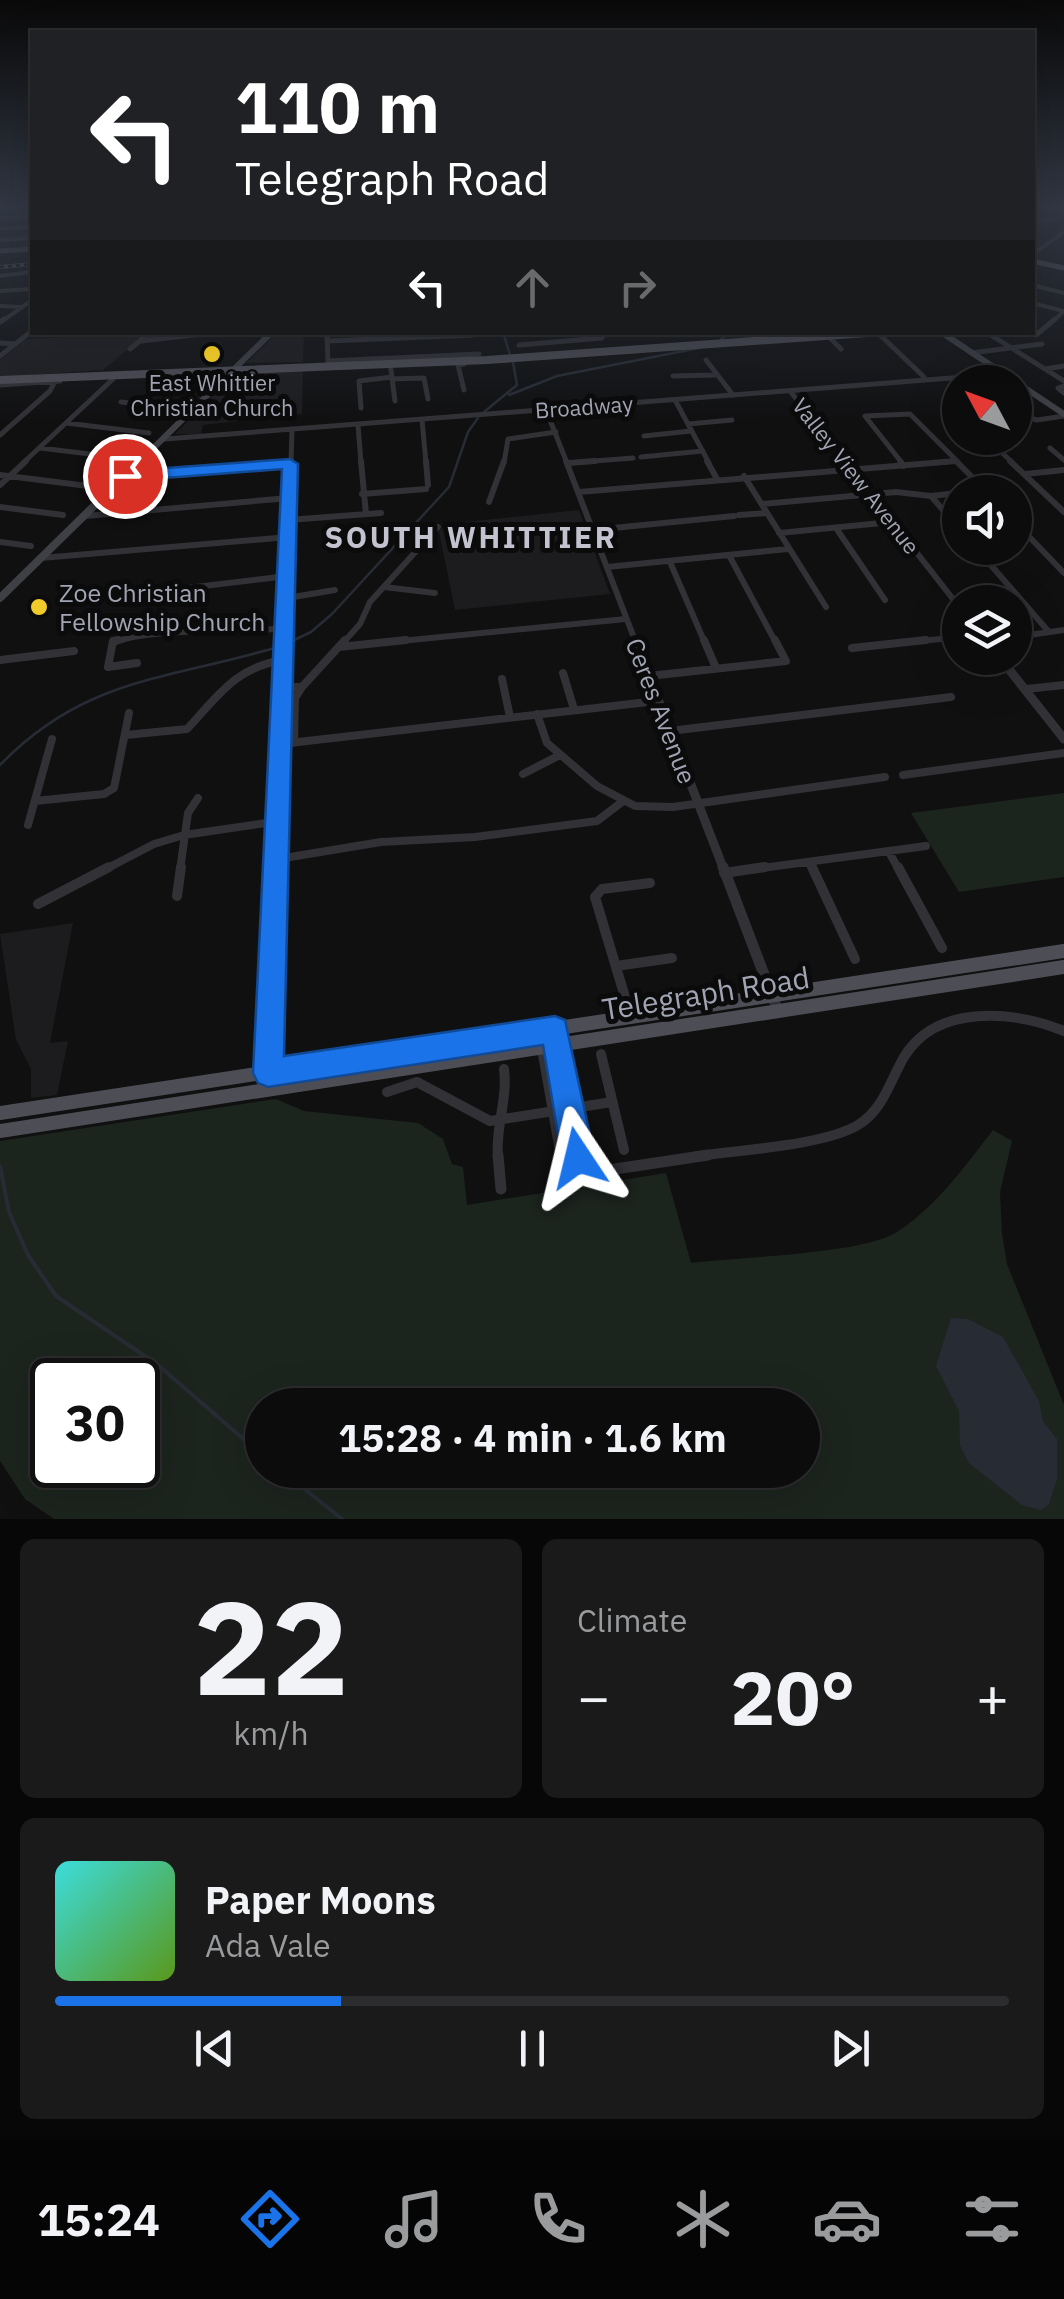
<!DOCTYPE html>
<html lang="en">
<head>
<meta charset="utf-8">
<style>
  :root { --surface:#0c0c0d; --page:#1a1a1b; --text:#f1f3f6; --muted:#9a9b9d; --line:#2c2c2e; --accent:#1a73e8 }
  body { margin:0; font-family:"IBM Plex Sans",sans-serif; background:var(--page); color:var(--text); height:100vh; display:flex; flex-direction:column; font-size:38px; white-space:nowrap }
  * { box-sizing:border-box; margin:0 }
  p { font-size:32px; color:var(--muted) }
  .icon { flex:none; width:55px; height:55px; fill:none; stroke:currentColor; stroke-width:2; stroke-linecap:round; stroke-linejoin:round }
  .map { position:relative; height:1519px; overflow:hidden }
  .panel { display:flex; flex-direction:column; gap:20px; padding:20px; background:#070707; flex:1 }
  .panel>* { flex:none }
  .banner { position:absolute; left:30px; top:30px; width:1005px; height:305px; border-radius:0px; box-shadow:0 10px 40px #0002,0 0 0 2px var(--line); background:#202124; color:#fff; overflow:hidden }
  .needle { width:65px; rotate:311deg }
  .buttons { position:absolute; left:942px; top:365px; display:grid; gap:20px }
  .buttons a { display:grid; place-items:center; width:90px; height:90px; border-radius:50%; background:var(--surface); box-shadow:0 10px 40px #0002,0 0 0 2px var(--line); font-size:50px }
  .speed { position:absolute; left:30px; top:1358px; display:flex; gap:20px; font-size:50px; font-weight:700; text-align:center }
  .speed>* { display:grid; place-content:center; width:130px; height:130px; border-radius:50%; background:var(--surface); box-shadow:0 10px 40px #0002,0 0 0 2px var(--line); line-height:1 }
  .speed .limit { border:5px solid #111; border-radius:15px; background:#fff; color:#111 }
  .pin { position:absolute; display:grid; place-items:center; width:85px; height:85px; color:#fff; margin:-42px; border:5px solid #fff; border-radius:50%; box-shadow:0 2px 10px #0007 }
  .me { position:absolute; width:110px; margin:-55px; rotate:350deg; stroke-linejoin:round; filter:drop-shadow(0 0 8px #0008) }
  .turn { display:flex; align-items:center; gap:35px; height:210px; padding:0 40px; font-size:45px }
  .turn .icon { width:130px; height:130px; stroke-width:2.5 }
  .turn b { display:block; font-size:70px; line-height:85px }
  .lanes { display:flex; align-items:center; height:95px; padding:0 40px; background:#0003; justify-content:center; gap:50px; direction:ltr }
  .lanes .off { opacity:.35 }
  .big { font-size:75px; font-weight:800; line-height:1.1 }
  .panel .card { flex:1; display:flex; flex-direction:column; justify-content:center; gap:15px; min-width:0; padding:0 35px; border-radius:15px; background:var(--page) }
  .panel .dial { align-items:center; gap:0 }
  .dial b { font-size:130px; line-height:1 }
  .song { display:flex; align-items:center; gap:30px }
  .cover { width:120px; height:120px; border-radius:15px; background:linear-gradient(135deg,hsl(180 70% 55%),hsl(90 70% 35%)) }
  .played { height:10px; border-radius:5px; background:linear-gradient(90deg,var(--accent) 30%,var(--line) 30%) }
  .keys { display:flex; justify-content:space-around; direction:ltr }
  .heat { display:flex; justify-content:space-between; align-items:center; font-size:55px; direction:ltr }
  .panel .tiles { flex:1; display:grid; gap:20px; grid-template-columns:1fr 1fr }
  .card:last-child { grid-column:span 2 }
  .trip { position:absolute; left:245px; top:1388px; width:575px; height:100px; border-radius:50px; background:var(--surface); box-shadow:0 10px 40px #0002,0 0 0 2px var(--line); font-weight:800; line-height:100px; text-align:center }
  .menu { display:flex; height:160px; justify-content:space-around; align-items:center; background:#050505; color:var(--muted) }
  .menu .icon { width:70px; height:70px }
  .menu .current { color:var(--accent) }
  .menu b { font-size:45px; color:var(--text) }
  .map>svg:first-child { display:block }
  .built { fill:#1c1c1e }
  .green { fill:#1c241e; fill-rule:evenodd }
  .water { fill:#272c34 }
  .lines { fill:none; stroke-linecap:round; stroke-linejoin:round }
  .stream-far1 { stroke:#272c34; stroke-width:2.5 }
  .stream { stroke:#272c34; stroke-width:4 }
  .minor-far5 { stroke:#313136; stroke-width:4 }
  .minor-far4 { stroke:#313136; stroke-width:5 }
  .minor-far3 { stroke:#313136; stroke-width:6 }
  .minor-far2 { stroke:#313136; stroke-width:8 }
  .minor-far1 { stroke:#313136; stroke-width:10 }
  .minor { stroke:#313136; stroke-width:11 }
  .tertiary-far4 { stroke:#313136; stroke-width:4 }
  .tertiary-far3 { stroke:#313136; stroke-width:5 }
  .tertiary-far2 { stroke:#313136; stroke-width:6 }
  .tertiary-far1 { stroke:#313136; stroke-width:9 }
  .tertiary { stroke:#313136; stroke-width:11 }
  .secondary-far2 { stroke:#3f4046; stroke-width:5 }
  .secondary-far1 { stroke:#3f4046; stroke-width:6 }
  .secondary { stroke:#3f4046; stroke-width:8 }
  .primary-far2 { stroke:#4d4d55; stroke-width:5 }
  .primary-far1 { stroke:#4d4d55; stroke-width:8 }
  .primary { stroke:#4d4d55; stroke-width:14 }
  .rail-casing { stroke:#48494f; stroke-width:4 }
  .rail { stroke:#0b0b0c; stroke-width:2.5; stroke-dasharray:4; stroke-linecap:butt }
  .route { fill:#1a73e8; stroke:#114b97; stroke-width:2.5 }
  .poi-dot { fill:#f0cb29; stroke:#0b0b0c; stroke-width:4 }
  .labels { text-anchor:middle; stroke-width:10; stroke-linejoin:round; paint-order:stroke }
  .far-poi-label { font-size:22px; fill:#a1a4b2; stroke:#0b0b0c }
  .far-street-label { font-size:22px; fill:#a1a4b2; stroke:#0b0b0c }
  .poi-label { font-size:25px; fill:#a1a4b2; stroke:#0b0b0c; text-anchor:start }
  .street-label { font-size:25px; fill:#a1a4b2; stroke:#0b0b0c }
  .far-district-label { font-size:30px; font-weight:bold; letter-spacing:2.5px; fill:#c2c3ce; stroke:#0b0b0c }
  .near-street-label { font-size:30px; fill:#a1a4b2; stroke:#0b0b0c }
</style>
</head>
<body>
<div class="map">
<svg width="1064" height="1519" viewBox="0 0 1064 1519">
  <rect width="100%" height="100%" fill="#101011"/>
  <path class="built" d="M147,333L103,370L0,377V360L27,339Z
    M277,333H304L303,362L246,363Z
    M303,370L302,414L203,425L201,434H175L234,375Z
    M579,510L610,594L455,610L439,532L446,524Z
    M73,923L50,1043L68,1041L57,1095L31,1098V1069L16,1040L0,934Z"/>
  <path class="green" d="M1064,793V877L959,892L911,813Z
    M276,1099L304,1111L418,1123L443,1139L452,1164L463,1167L467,1205L666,1173L691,1263C738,1257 863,1254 897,1232C937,1206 964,1167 993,1130L1012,1141L1000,1192L1002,1234L1007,1264L1064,1405V1519H54L25,1499L0,1461V1141ZM52,1380H138V1465H52ZM262,1405H802V1470H262Z"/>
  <path class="water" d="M951,1318L968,1319L1003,1337L1039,1401L1043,1421L1057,1439V1479L1049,1504L1041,1510L1022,1505L969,1463L960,1445L959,1411L936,1366Z"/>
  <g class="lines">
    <path class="stream-far1" d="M1032,222L1064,218
      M503,332L510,355
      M721,339L732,332
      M509,395L557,376L699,348
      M484,412L517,385L513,362
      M288,643L311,632L332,614L449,487L468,432L478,418
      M0,765C86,676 170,680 281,646"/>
    <path class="stream" d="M0,1166L9,1212L28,1255L56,1296L158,1365L262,1455
      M281,1470L342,1519"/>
    <path class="minor-far5" d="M0,208H5
      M0,218L32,217
      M0,229L32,227
      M0,240L32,238
      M0,276L32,272
      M1032,285L1064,293
      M0,291L32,289
      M0,306L20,307
      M1,322L32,300
      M1052,322L1064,311"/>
    <path class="minor-far4" d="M0,322L4,319
      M327,332L328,363
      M670,332H696
      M877,332L924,377
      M986,332L1064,381
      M825,333L841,349
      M1036,335L1055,319
      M141,341L219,332
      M328,341L473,335
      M0,343L15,344
      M519,345L602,338L604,332
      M130,349L151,332
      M971,353L1042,344
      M706,360L733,395
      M328,361L479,354
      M390,362L395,401
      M464,364L458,365L464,390
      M1045,369L1064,366
      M673,376L715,375
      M392,379L424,378L428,399
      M0,385L60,381
      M1064,386L1058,388L1064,393
      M675,400L709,463
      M121,402L192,410
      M361,408L359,381L392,377
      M1015,414L1037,420L1064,416
      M422,420L426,463
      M66,423L149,433
      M688,424L732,420
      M358,425L361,463
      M0,435L50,391L55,381
      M644,436L691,431
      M986,438L1013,463
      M40,448L123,458
      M1050,448L1064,460
      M641,457L703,451
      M23,463L113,379
      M504,463L508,439L556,432
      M569,463L633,458
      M902,463L865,416L910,414L959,463
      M932,463L956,461"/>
    <path class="minor-far3" d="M361,461L366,514
      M426,461L428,485
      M707,461L717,479
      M900,461L904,466
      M956,461L984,489
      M1010,461L1064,512
      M569,463L595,461
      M1025,474L1064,470
      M0,475L112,489
      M125,476L290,464
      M744,476L826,607
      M0,485L26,461
      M579,492L956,461
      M362,494L426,489
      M931,496L960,530
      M489,502L504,461
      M762,504L896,492L931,496L984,490
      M0,507L63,515
      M739,515L767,513
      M85,516L289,498
      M288,520L381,513
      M1015,522L1064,573
      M836,528L885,600
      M593,530L734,516
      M779,533L892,522
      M0,542L31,546
      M976,548L1049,632
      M730,557L776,643
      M41,558L288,537
      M670,562L705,643
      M607,567L788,549
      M384,587L435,593
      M120,596L287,576
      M287,598L335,590
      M1015,637L1064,630
      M113,643C153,626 235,635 283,628
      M343,643L360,624L370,602L438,527
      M380,643L626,619
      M901,643L960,637"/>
    <path class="minor-far2" d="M118,640L113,641L108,667L137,663
      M704,640L716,668
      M339,647L406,640
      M852,648L926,640
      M0,660L74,651
      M563,673L574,709
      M649,676L786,661L775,640
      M502,679L510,717
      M283,687H302L345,640
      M1026,689L1064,685
      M537,714L547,743L597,786L635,806L673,807L885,777
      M670,731L951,697
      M126,735L187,729C218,696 236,667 283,660
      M294,743L295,698L302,687
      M281,744L657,701
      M523,774L560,755
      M903,775L1064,753
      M35,801L104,794L114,788L129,713
      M28,825L52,739
      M889,852L899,870
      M278,859L381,842L475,837L597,821L622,802
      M809,862L813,870
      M104,870L154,844L184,835L280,821
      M180,870L188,813L198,798
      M747,870L926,846"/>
    <path class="minor-far1" d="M812,867L855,959
      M898,867L942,948
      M724,873L765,867
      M177,896L181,867
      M38,904L109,867
      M616,966L672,958
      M631,1017L595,897L602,889L650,883
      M539,1032L561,1157
      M558,1045L578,1157
      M601,1054L624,1150
      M387,1092L417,1082L490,1121L612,1102
      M498,1157C495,1127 508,1100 504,1069
      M693,1157C736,1150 823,1146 858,1125C883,1110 890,1081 904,1057C937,1003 1014,1011 1064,1031"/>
    <path class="minor" d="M498,1155L501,1189
      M560,1155L569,1176
      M569,1176L577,1155
      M569,1176L708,1155"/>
    <path class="tertiary-far4" d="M1032,255L1064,232
      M1032,303L1064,311"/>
    <path class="tertiary-far3" d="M0,356L32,331
      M790,391L847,463
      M546,410L567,463
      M165,439L1003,374
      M291,463L292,429"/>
    <path class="tertiary-far2" d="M566,461L636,643
      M845,461L960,608
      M284,643L291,461"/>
    <path class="tertiary-far1" d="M635,640L724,870
      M1000,658L1064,739
      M276,870L284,640"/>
    <path class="tertiary" d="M723,867L778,1011
      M268,1076L276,867"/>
    <path class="secondary-far2" d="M0,251L32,249"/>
    <path class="secondary-far1" d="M941,332L1064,414
      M138,463L272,332"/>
    <path class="secondary" d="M0,598L140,461"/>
    <path class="primary-far2" d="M1032,261L1064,268"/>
    <path class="primary-far1" d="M0,380L487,360L881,332"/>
    <path class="primary" d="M0,1113L1064,951
      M0,1131L1064,967"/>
    <g class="rail-casing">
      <path id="rail" d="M0,267L32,264"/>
    </g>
    <use href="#rail" class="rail"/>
  </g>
  <linearGradient id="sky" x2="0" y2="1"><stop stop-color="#090909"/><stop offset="0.49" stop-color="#313743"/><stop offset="1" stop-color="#313743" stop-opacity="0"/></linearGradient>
  <rect width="1064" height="421" fill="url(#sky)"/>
  <path class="route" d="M290,459L298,464L284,1056L555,1016L565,1020L595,1158L590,1169L578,1174L567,1169L562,1158L543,1045L268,1087L258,1083L253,1073L282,469L125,481L117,476L125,471Z"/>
  <g class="poi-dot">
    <circle cx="212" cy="354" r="10"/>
    <circle cx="39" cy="607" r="10"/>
  </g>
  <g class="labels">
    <g class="far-poi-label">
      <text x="212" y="391">East Whittier<tspan x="212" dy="25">Christian Church</tspan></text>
    </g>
    <g class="far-street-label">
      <text transform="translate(584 407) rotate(-4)" y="8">Broadway</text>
      <text transform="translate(856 476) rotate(52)" y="8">Valley View Avenue</text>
    </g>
    <g class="poi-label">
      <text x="59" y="602">Zoe Christian<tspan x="59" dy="29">Fellowship Church</tspan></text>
    </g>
    <g class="street-label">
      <text transform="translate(661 711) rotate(69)" y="9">Ceres Avenue</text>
    </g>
    <g class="far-district-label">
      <text x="471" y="548">SOUTH WHITTIER</text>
    </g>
    <g class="near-street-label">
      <text transform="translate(706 994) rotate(-9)" y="10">Telegraph Road</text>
    </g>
  </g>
</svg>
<div class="buttons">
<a><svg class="needle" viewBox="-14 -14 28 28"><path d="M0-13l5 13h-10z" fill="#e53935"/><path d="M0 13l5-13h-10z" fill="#9a9b9d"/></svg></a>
<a><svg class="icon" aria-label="sound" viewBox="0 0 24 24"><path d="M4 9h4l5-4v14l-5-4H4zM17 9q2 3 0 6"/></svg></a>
<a><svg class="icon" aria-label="layers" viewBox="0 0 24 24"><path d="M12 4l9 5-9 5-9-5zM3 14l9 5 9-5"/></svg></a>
</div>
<div class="speed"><div class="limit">30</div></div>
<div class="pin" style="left:125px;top:476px;background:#d93025"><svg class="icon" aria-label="arrive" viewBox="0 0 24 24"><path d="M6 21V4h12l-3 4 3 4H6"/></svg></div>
<svg class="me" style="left:578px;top:1158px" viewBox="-20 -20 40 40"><path d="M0-17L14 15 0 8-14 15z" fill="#1a73e8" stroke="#fff" stroke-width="4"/></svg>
<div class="trip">15:28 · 4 min · 1.6 km</div>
<div class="banner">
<div class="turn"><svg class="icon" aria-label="left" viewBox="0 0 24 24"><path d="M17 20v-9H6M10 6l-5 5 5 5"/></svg><div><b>110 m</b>Telegraph Road</div></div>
<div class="lanes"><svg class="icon" aria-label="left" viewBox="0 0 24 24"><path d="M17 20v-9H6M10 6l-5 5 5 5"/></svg><svg class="icon off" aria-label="ahead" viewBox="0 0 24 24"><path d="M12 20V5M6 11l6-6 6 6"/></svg><svg class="icon off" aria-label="right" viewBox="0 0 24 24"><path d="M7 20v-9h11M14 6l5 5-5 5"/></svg></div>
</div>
</div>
<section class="panel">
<div class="tiles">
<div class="card dial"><b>22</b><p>km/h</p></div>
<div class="card"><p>Climate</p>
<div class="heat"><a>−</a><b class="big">20°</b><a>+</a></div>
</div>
<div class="card">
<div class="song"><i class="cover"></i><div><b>Paper Moons</b><p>Ada Vale</p></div></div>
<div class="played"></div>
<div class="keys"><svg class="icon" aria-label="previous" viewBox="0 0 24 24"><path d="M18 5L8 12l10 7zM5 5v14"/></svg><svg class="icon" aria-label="pause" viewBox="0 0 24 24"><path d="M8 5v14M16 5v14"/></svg><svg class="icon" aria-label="next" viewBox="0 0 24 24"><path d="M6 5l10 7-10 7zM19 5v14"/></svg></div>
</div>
</div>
</section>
<nav class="menu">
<b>15:24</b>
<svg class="icon current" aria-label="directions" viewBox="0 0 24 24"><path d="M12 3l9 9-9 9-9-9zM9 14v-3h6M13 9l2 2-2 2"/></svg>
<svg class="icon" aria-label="music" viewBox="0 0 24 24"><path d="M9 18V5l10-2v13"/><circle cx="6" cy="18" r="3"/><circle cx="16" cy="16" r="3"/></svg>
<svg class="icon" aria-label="phone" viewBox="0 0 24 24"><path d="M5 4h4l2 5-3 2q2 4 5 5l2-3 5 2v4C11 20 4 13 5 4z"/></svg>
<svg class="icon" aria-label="climate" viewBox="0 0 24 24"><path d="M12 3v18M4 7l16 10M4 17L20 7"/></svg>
<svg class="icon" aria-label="car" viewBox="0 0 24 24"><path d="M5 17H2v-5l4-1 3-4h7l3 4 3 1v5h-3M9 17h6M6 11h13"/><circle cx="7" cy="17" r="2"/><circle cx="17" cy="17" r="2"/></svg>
<svg class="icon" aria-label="filters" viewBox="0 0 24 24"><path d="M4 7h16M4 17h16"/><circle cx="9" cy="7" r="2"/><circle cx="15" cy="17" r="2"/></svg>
</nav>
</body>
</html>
